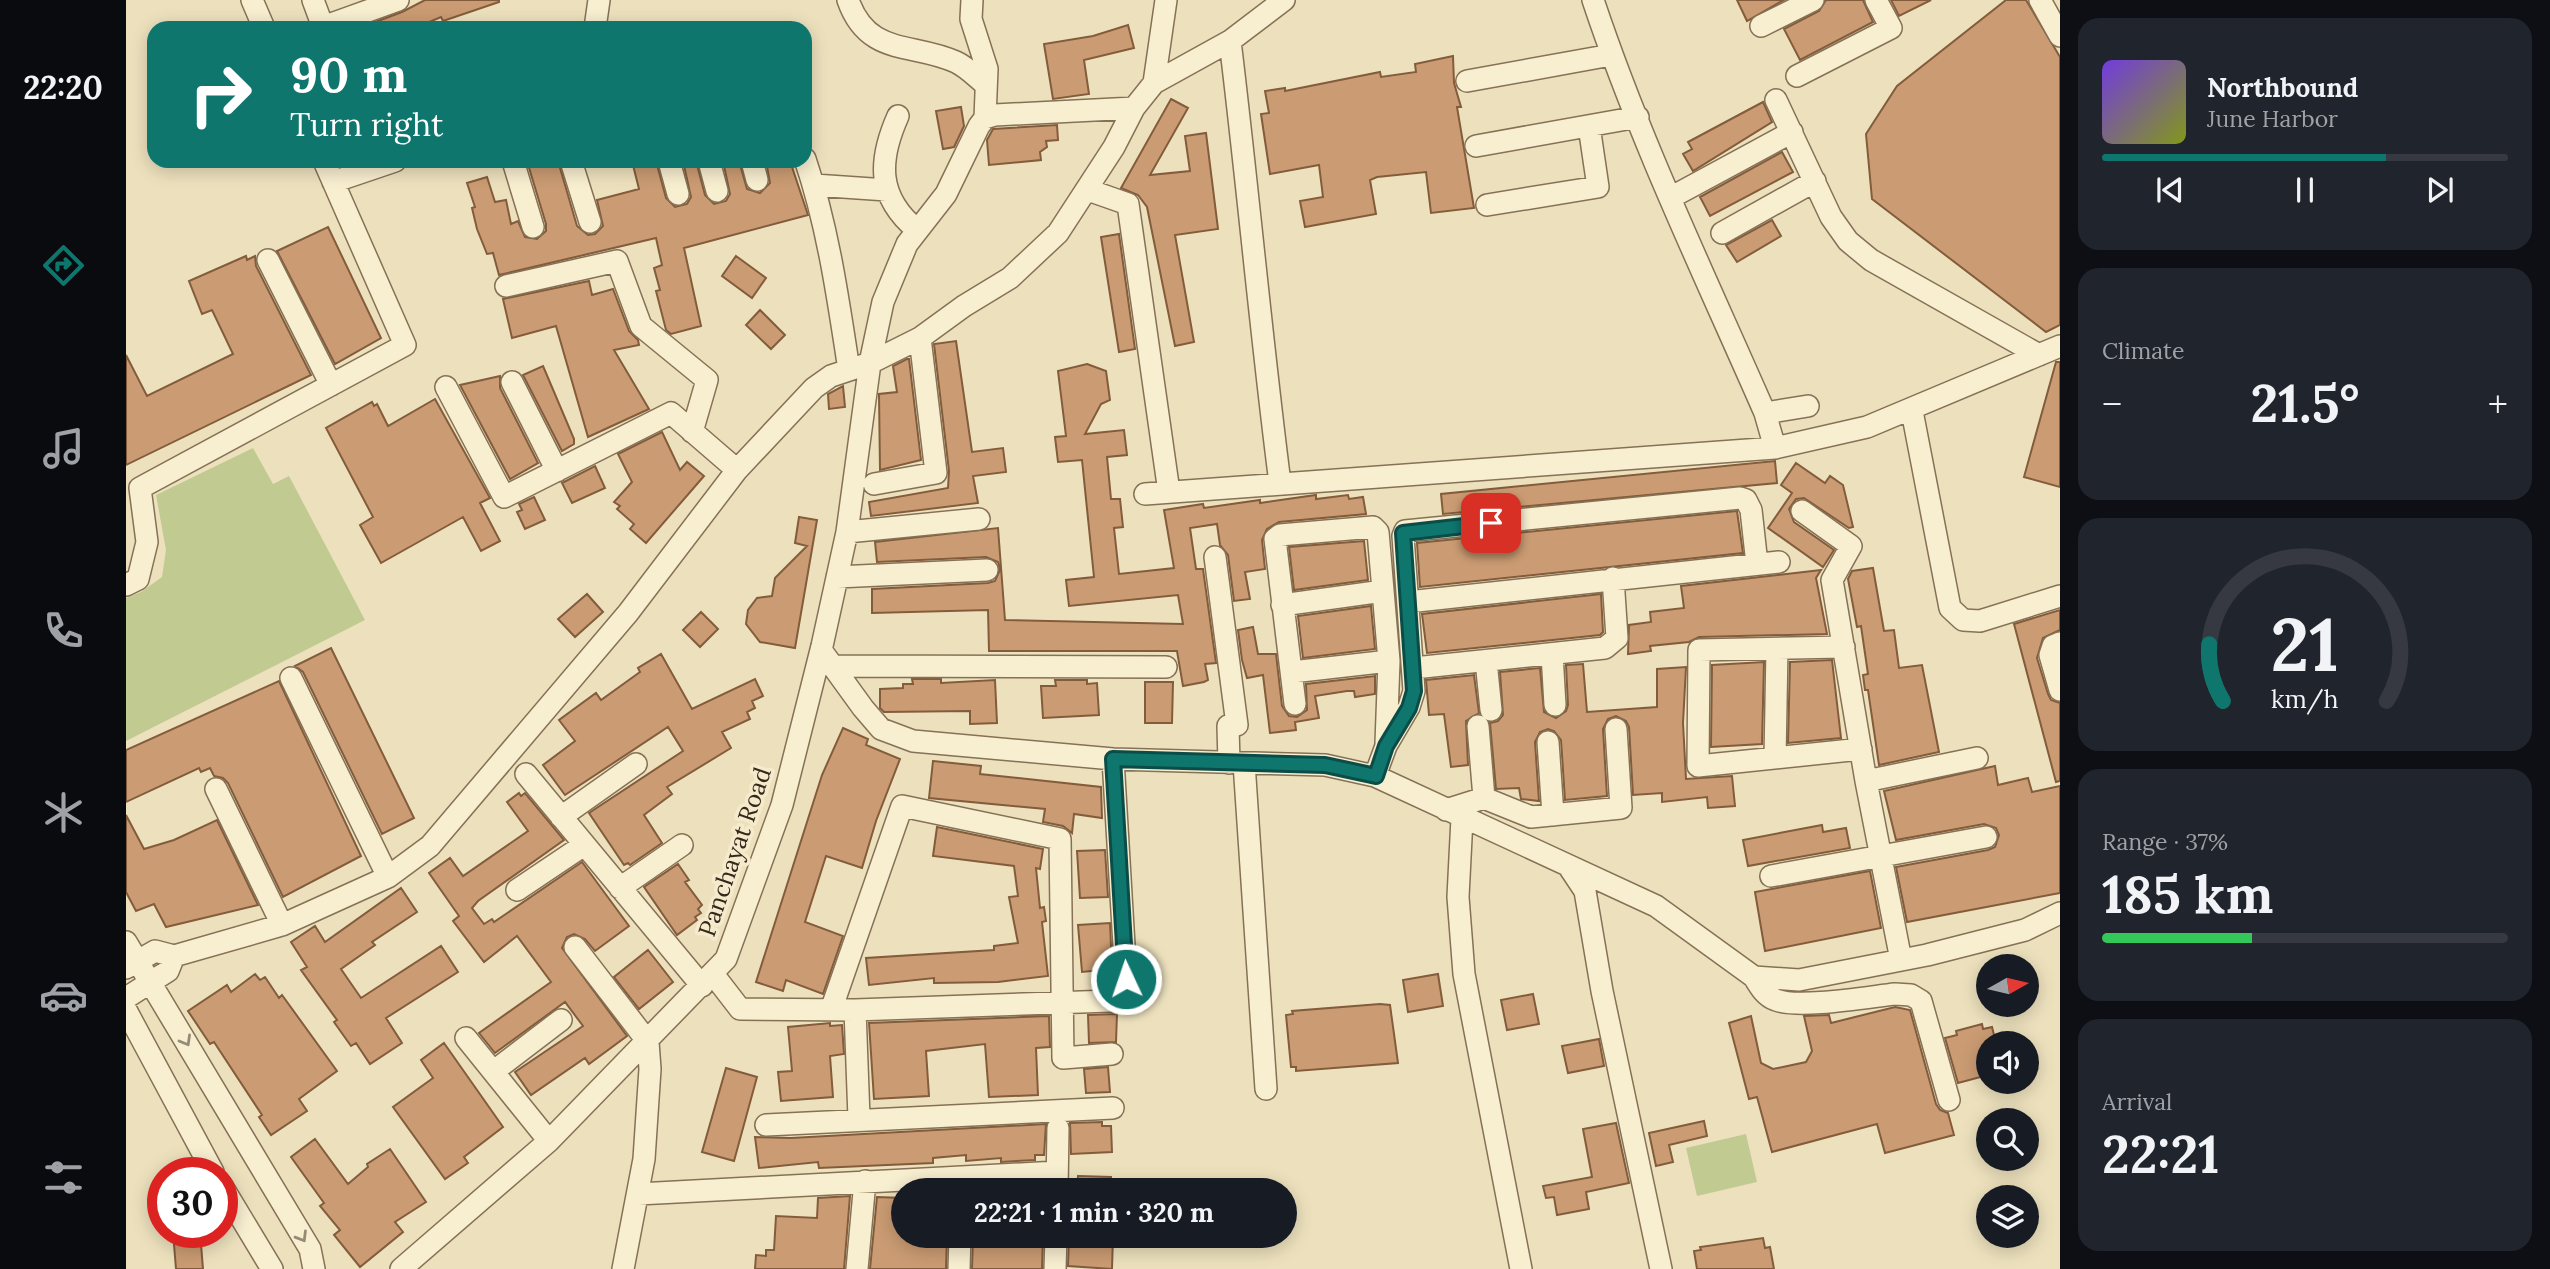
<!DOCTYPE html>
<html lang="en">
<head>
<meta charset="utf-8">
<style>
  :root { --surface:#171b24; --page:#20242c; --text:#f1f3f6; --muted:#9ea1a6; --line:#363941; --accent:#0f766e }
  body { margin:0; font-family:Lora,serif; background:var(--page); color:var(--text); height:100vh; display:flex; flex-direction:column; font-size:26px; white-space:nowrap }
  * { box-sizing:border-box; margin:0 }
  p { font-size:23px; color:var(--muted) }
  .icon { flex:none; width:38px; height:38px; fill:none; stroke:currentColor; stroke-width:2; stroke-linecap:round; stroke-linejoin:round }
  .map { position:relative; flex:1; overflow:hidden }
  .details { display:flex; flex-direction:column; gap:18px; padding:18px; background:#0d0f14; width:490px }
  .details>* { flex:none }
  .banner { position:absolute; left:21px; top:21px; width:665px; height:147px; border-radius:21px; box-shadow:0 4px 18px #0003; background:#0f766e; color:#fff; overflow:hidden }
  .needle { width:46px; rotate:82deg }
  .buttons { position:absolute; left:1850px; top:954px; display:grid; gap:14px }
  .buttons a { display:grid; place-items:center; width:63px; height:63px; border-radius:50%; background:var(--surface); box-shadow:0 4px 18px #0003; font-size:35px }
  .speed { position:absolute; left:21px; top:1157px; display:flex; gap:14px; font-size:35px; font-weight:700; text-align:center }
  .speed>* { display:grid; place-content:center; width:91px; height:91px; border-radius:50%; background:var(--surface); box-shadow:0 4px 18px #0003; line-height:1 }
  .speed .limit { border:10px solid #d22; background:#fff; color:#111 }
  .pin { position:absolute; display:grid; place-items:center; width:60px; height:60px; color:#fff; margin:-30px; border-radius:14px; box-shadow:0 4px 10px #0006 }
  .me { position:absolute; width:77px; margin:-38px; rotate:357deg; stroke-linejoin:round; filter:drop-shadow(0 0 5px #0008) }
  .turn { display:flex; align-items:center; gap:24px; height:147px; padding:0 28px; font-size:32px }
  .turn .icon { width:91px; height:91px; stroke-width:2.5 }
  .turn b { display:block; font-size:49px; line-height:60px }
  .big { font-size:52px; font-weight:800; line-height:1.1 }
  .details .widget { flex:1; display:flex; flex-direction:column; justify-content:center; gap:10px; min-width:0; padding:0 24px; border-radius:21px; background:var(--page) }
  .details .dial { align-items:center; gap:0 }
  .dial svg { height:182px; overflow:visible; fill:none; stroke:var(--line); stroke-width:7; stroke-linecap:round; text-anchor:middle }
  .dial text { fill:var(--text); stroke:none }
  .song { display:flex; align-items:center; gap:21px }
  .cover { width:84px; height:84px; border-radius:10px; background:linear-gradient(135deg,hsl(260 70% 55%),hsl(70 70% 35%)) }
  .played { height:7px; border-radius:4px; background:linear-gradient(90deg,var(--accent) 70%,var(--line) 70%) }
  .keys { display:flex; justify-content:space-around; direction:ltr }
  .heat { display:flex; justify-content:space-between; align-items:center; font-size:38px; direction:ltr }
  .charge { height:10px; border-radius:5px; background:linear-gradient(90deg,#34c759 37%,var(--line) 0) }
  .trip { position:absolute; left:765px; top:1178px; width:406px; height:70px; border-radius:35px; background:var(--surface); box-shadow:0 4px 18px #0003; font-weight:800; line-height:70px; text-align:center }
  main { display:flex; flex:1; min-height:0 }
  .tabs { display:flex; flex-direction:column; width:126px; justify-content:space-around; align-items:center; background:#090b0e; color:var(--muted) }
  .tabs .icon { width:49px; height:49px }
  .tabs .on { color:var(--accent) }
  .tabs b { font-size:32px; color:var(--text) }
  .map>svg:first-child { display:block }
  .green { fill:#c1cb91 }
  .building { fill:#cb9c73; stroke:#835c3c; stroke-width:2 }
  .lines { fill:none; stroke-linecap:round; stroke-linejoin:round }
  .minor-casing { stroke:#857156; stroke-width:24 }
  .minor { stroke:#f8eed0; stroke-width:21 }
  .oneway { stroke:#968b76 }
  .route-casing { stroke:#0a4d48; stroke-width:18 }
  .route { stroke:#0f766e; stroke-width:12 }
  .labels { text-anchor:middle; stroke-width:7; stroke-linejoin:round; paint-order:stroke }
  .street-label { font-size:24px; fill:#34281b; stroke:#f5ebcc }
</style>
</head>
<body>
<main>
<nav class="tabs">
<b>22:20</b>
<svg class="icon on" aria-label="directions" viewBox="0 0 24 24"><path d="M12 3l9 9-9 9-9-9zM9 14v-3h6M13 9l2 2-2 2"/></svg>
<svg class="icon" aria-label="music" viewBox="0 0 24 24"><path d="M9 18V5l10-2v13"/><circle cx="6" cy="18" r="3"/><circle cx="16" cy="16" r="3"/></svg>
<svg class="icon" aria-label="phone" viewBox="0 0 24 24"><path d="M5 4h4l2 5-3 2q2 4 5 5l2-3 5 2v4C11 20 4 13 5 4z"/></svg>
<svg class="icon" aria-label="climate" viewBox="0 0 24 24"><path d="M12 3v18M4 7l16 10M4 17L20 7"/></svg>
<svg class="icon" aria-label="car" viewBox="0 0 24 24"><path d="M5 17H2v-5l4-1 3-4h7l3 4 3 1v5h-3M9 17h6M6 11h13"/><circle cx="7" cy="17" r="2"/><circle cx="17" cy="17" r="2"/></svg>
<svg class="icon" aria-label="filters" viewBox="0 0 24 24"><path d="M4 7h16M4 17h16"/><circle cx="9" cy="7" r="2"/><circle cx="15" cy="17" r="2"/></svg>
</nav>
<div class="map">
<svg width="1934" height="1269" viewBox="0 0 1934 1269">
  <rect width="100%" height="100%" fill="#ede1bd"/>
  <path class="green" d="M127,448L147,484L163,476L239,620L0,741V598L15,592L36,577L40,550L30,495Z
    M1620,1134L1631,1182L1571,1196L1560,1148Z"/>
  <path class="building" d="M299,0H373V2L317,21L315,17L289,28H233L276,12Z
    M1611,0H1658L1621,21Z
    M1700,0H1737L1747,22L1674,60L1658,29L1693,11Z
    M1765,0H1805L1773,16Z
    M1880,0H1900L1934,57V325L1920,332L1746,199L1740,134L1771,86Z
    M1002,25L1008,48L958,60L963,94L927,99L918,44L967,36Z
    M1327,56L1328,83L1335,107H1331L1348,208L1305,213L1300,172L1251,177L1244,180L1250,214L1179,227L1174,201L1197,197L1193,165L1144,174L1135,114L1143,113L1139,91L1159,88V91L1254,72L1255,77L1290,72L1289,64Z
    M1045,99L1062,108L1024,175L1064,171L1059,136L1080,133L1092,229L1049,235L1068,342L1049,346L1021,207L1012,195L995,188Z
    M1637,102L1646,122L1567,171L1557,154L1566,149L1562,142Z
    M835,107L838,126L828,147L817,149L810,111Z
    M931,125L932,140L920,141L921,147L914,152L915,160L863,165L861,140L867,129Z
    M1656,152L1667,172L1584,216L1574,197Z
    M401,161H432L451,226L462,235L469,234L477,226L471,200L513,189L506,161H530L540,198L549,207L561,204L565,197L557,161H570L579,195L588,204L600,201L604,194L597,161H613L621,189L634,193L644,183L640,161H664L682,215L558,248L575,326L545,334L540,330L530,291L534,290L528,268L536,265L530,238L373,275L367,253L361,254L351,229L346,208L349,207L341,183L361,177L369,202L380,200L385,224L392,221L399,237L411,239L420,231V224Z
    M1646,220L1655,236L1611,262L1600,245Z
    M202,227L255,338L209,364L151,251Z
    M993,234L1009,349L993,352L975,237Z
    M120,256L121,260L129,256L130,266L185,375L0,465V355L21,396L107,354L86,310L76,314L63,281Z
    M610,256L640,278L626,298L596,276Z
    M463,281L466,295L487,289L503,331L512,340L513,345L488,350L523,409L462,437L430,326L386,338L377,299Z
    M634,310L659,335L645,349L620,325Z
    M830,341L846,452L877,448L880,472L847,476L852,503L745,516L743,502L822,488L823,471L808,344Z
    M781,359H783L795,460L754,470L753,394L771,392L767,366Z
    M1930,362H1934V487L1898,477Z
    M961,364L980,371L984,400L975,404L959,434L998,430L1001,455L981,457L985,499H994L997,527L988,528L993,574L1048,568L1038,510L1077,504L1078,508L1134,500V503L1190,495V499L1222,495L1223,499L1237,497L1240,514L1153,522L1141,529L1136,540L1139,569L1119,572L1124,599L1108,601L1102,555L1094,545L1091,524L1064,528L1070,569H1077L1090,663L1079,664L1082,680L1078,682L1057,686L1051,651H863L862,610L746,613V589L862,583L869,581L874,570L872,562L860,557L751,562L749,542L872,528L879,620L1057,624L1052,595L943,606L940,580L968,577L956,460L932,462L929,437L940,436L932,371Z
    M417,366L448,439V444L436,451L397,375Z
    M374,376V388L412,463L384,479L334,385Z
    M717,386L719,407L703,409L702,394Z
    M309,399L364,498L354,503L374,541L355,551L337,517L255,563L234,525L247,517L200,428L246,402L248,406L251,404L262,426Z
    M536,432L554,470L561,462L578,476L520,543L504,529L508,524L491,509L494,506L488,502L506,482L492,454Z
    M1649,461L1651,483L1317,514L1315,494Z
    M1670,463L1699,483L1704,476L1717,485L1727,527L1723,528L1678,498L1670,499L1663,509L1668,522L1708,550L1697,567L1642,528L1666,493L1655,485Z
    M469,466L479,488L446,503L436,483Z
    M408,497L419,520L399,529L391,512L396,510L393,504Z
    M1611,511L1617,553L1294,587L1291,543Z
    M673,517L691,520L669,648L634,642L620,624L622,610L631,598L646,596L649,578L681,546L669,543Z
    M1238,541L1242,580L1168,590L1163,547Z
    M1747,568L1758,631L1768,630L1773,668L1796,665L1813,752L1753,765L1742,690H1739L1737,675L1742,674L1735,626L1731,627L1722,579L1726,571Z
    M1695,570L1690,578L1701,634L1573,637L1563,642L1524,646L1525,651L1502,654L1503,625L1525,622L1524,612L1558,608L1555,586Z
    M461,594L477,612L449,637L432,619Z
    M1475,594L1477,632L1474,635L1301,653L1296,614Z
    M1245,606L1249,649L1177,658L1172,616Z
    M1934,610V630L1917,638L1911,658L1922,694L1925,700L1934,703V781L1930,782L1888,624Z
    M575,612L592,629L574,647L557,630Z
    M1127,627L1132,654H1150L1156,706L1163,716L1171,717L1181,710L1180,684L1249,676V694L1229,697L1228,691H1221L1189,696L1193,718L1169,722L1170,730L1144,733L1137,675L1121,678L1116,660L1112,630Z
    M205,648L288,818L256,834L177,672L169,666Z
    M535,654L566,709L629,679L637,696L626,701L629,708L621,712L624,719L596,732L605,748L541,787L546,794L518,815L536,843L504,865L502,863L498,865L463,813L557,751L542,727L439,795L417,765L449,741L433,720L470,693L475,700L514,672L512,668Z
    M1706,660L1715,738L1662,743L1664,662Z
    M1638,662L1636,744L1585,747L1586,665Z
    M1457,664L1461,712L1531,707V669L1560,667L1557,723L1560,779L1606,776L1609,806L1582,808L1581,797L1536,802V793L1507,795L1503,727L1500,721L1490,716L1482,719L1477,729L1481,796L1439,800L1435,740L1428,731L1422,729L1414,732L1409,742L1413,801L1395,799L1393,788L1370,789L1364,723L1372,721L1377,715L1374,672L1414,668L1418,712L1430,718L1440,711L1442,705L1440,665Z
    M1348,675L1353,713L1340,721L1342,765L1325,767L1318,714L1303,715L1300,680Z
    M786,679H815V683L869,680L871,723L844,724V711L758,712L754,708V689L777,688V684H787Z
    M929,680H961V684L971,683L973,715L917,718L915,686H930Z
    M153,681L235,856L157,897L102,783L97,778L88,776L84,768L75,772L73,768L0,802V750Z
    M1019,682H1047L1046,723H1019Z
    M717,728L742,739L740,745L774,759L750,821L736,868L700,856L679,922L717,936L697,994L660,980L657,991L630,982L696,775Z
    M807,761L855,766L854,774L975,787L976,818L948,814L946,833L937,826L917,822L919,809L803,798Z
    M1869,766L1872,785L1902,778L1906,792L1934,786V893L1781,922L1770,867L1862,850L1869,847L1873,835L1870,828L1858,824L1770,840L1758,791Z
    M393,793L395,796L399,793L438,840L352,901L346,908L358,924L366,919L368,922L456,862L503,926L469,951L459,939L448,934L441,937L436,948L501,1036L463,1064L459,1058L405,1095L389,1072L457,1026L439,1002L369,1053L353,1033L425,982L391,936L358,962L327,921L333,916L303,873L324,858L337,876L402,831L381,802Z
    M0,815L18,849L48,840L91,820L132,905L40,927L28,904L10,911L0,892Z
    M1696,825L1697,832L1720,828L1724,848L1622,866L1617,840Z
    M811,827L917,849L914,869L910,868L914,908L918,907L920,921L916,922L922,976L872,982L808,983V978L743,985L740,958L868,950V946L892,943L883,897L892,896L888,866L807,856Z
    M979,850L982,897L954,898L951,851Z
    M552,864L563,880L559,882L576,905L572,909L575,913L569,917L571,920L551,935L518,887Z
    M1744,871L1755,928L1639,951L1629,892Z
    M275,888L291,912L246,942L249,945L215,969L235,998L315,946L332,972L260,1018L276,1043L244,1064L230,1043L225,1046L208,1022L211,1020L175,970L181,967L165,942L189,926L199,942Z
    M984,923L986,969L956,972L952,925Z
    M522,950L547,982L513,1009L488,977Z
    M129,974L134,980L139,977L153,998L156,995L211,1071L173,1099L181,1111L145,1135L133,1117L136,1115L88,1042L84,1044L62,1011L101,985L105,992Z
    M1312,974L1317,1006L1282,1012L1277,980Z
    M1407,994L1413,1024L1381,1030L1375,1000Z
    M1254,1004L1264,1005L1272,1063L1170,1071V1067H1165L1160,1015L1167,1014L1166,1011Z
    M1769,1007L1784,1010L1810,1104L1814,1110L1822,1113L1828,1135L1759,1153L1751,1124L1646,1152L1631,1097L1623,1099L1603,1023L1625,1016L1635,1063L1647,1069L1680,1062L1686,1051L1678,1016L1703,1015L1705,1023Z
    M991,1014L990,1042L963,1043L962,1015Z
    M923,1016L924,1047L910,1048L912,1095L863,1097L859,1044L800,1051L803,1096L748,1099L743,1023Z
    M704,1023V1026L716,1025L718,1054L704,1056L707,1097L655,1101L652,1072L666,1071L662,1027Z
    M1856,1024L1857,1029L1866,1027L1870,1043H1862V1075L1832,1083L1819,1038L1831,1035L1830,1031Z
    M1473,1039L1478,1066L1442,1073L1436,1046Z
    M318,1043L377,1127L338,1157L342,1163L319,1179L267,1107L307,1078L295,1060Z
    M982,1067L984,1092L960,1093L958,1069Z
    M600,1068L631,1077L608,1161L576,1152Z
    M1578,1121L1581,1136L1543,1145L1547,1162L1530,1166L1523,1133Z
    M976,1122V1126H985L986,1152L945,1154L944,1123Z
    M1490,1123L1503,1183L1460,1192L1463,1209L1431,1215L1428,1197L1420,1198L1417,1186L1466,1177L1457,1129Z
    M920,1124L918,1155H909V1160L875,1162V1158L840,1161V1155L807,1158V1163L693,1168L692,1162L633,1168L629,1137L665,1138Z
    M189,1139L222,1184L242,1167L241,1164L264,1149L300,1202L269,1222L277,1232L234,1267L208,1235L214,1230L194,1206L198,1203L165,1157Z
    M952,1176L985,1177V1190H951Z
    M724,1196L718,1269H629L630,1255L640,1256V1250H648L650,1216L691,1218L692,1198Z
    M751,1197L777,1198V1236H821L820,1269H744Z
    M47,1232H74L77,1269H50Z
    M847,1236H917L916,1269H846Z
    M943,1236H987L986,1269L942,1266Z
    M1637,1238L1639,1248L1644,1247L1648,1269H1571L1568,1251L1575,1250L1574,1247Z"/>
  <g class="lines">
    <g class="minor-casing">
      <path id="minor" d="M126,0L138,28
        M187,0L197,27L272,0
        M722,0C742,57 786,42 830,62C841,67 850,77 860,85
        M846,0L845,19L861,69L859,118
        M1467,0C1514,141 1579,276 1639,413L1649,448L1741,427L1934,346
        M1914,0L1934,36
        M1635,26L1687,0
        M469,28L473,0
        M1104,41C1122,188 1135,336 1154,483
        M1671,76L1765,28L1750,0
        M1341,81L1485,55
        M1028,83L1040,0
        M1650,100L1705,217L1722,241L1745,260L1913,355
        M772,116C752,161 751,197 791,230
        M1350,146L1512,117
        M679,159C702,227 712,298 723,370
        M387,161L407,227
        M445,161L464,222
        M543,161L552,194
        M583,161L591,191
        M626,161L631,180
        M207,182L269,161
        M688,185L761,190
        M962,190L1002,204L1043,492
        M1544,198L1666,132
        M1361,205L1472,187L1463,126
        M1596,233L1689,181
        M142,260L205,385
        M380,286L491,261L515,326L581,380L566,432
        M386,382L431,471
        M320,387L378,497L545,413L611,470
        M1786,411L1824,608L1837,620L1854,621L1934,596
        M1639,413L1682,406
        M748,484L810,473L794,338
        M1019,494L1649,448
        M1676,511L1725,546L1706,580L1740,781L1775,960
        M721,532L853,519
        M1089,557L1111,725L1102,726L1103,763
        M711,577L861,570
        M0,585L12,579L21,542L14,488L279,345L198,161
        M1282,602L1653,562
        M1156,605L1257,591
        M1934,643L1927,646L1924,655L1934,690
        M1718,647L1573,650L1572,766L1735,749
        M695,650L737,708L755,729L787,741L987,759L1199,765L1249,776L1530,906L1628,977L1673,980L1801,955L1899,930L1934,913
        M1426,654L1429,705
        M1360,661L1365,710
        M706,666L1040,667
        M1288,668L1479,648L1491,638L1487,578
        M1166,672L1263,661
        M165,678L262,877
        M1169,704L1149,539L1154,535L1247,527L1252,532L1263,661L1260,743
        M1352,726L1358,798
        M1422,742L1427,815
        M1649,758L1651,649
        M987,759L1000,979
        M1118,763L1140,1089
        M400,774L576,986
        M1249,776L1260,746L1283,707L1288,691L1277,536L1279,531L1614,498L1620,500L1625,510L1631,564
        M1740,781L1851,758
        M90,789L156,925
        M1320,810L1358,798L1405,817L1495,808L1490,729
        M435,817L510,764
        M1336,818L1332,897L1338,974L1395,1269
        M1443,867L1459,891L1476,991L1535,1269
        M1645,876L1860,837
        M494,888L556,845
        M391,890L458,845
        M0,942L184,1249L188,1269
        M449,947L522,1042L524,1069L518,1159L497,1269
        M0,968L29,951L48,956L156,925L262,877L304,846L502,613L611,470L688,388L705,376L744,363L794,338L838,306L884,278L932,233L988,147L1008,108L1028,83L1104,41L1158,0
        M587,974L614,1009L729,1010L984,1001
        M1628,977C1634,987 1639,996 1650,1000C1672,1009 1742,997 1769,994L1785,995L1795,1001L1823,1100
        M0,998L42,971L48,956
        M0,1010L87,1172
        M705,1010L776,806L934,839L937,1058L986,1054
        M729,1010L733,1118
        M340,1038L423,1141
        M368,1071L435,1020
        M640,1125L987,1108
        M96,1186L146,1269
        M931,1190L932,1128
        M512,1194L931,1172
        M275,1269L423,1141L600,959L656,805L696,646L721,532L744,363L757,302L781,244L820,194L853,126L859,118L869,115L1008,108
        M731,1269L739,1181
        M833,1269L834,1236
        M929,1269L930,1236"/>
    </g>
    <use href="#minor" class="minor"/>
  </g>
  <defs><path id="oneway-chevron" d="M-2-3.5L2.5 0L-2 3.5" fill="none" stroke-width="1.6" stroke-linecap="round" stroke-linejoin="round" transform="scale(1.75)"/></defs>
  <g class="oneway">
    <use href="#oneway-chevron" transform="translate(60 1041) rotate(60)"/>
    <use href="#oneway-chevron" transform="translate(176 1237) rotate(59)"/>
  </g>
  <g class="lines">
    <g class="route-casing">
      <path id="route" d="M1000,979L987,759L1199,765L1250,776L1260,746L1283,708L1288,691L1277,533L1365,523"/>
    </g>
    <use href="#route" class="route"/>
  </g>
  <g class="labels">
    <g class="street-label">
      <text transform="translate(609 852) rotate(-71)" y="8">Panchayat Road</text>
    </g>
  </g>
</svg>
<div class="buttons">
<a><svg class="needle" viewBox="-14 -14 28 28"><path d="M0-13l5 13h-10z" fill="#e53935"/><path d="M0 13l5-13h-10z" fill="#9ea1a6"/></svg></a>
<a><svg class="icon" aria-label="sound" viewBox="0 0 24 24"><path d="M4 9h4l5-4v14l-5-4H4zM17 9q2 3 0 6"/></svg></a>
<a><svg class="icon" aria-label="search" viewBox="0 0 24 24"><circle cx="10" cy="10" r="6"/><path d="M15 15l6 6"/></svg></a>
<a><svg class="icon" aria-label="layers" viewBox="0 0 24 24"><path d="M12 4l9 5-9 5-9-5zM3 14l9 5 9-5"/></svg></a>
</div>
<div class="speed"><div class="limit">30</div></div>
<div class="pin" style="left:1365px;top:523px;background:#d93025"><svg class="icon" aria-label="arrive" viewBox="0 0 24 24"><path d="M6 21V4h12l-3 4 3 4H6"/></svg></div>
<svg class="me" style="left:1000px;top:979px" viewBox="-20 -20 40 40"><circle r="17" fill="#0f766e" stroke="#fff" stroke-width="3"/><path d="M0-11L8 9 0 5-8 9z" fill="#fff"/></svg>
<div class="trip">22:21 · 1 min · 320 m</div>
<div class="banner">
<div class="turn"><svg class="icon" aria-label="right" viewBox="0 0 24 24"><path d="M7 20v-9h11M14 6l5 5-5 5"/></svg><div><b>90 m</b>Turn right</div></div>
</div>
</div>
<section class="details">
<div class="widget">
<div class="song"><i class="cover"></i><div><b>Northbound</b><p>June Harbor</p></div></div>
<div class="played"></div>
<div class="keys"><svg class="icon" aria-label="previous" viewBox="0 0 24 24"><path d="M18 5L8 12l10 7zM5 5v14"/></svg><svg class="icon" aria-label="pause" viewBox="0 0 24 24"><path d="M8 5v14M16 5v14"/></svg><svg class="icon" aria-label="next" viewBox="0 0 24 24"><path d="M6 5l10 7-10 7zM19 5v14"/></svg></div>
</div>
<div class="widget"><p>Climate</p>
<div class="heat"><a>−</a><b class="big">21.5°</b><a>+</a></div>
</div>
<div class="widget dial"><svg viewBox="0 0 100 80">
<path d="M14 69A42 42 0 1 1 86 69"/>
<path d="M14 69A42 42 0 0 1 8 44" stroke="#0f766e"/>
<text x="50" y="56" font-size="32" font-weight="700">21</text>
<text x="50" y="72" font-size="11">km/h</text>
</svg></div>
<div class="widget"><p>Range · 37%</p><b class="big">185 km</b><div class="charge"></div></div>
<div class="widget"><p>Arrival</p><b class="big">22:21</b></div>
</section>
</main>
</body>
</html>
